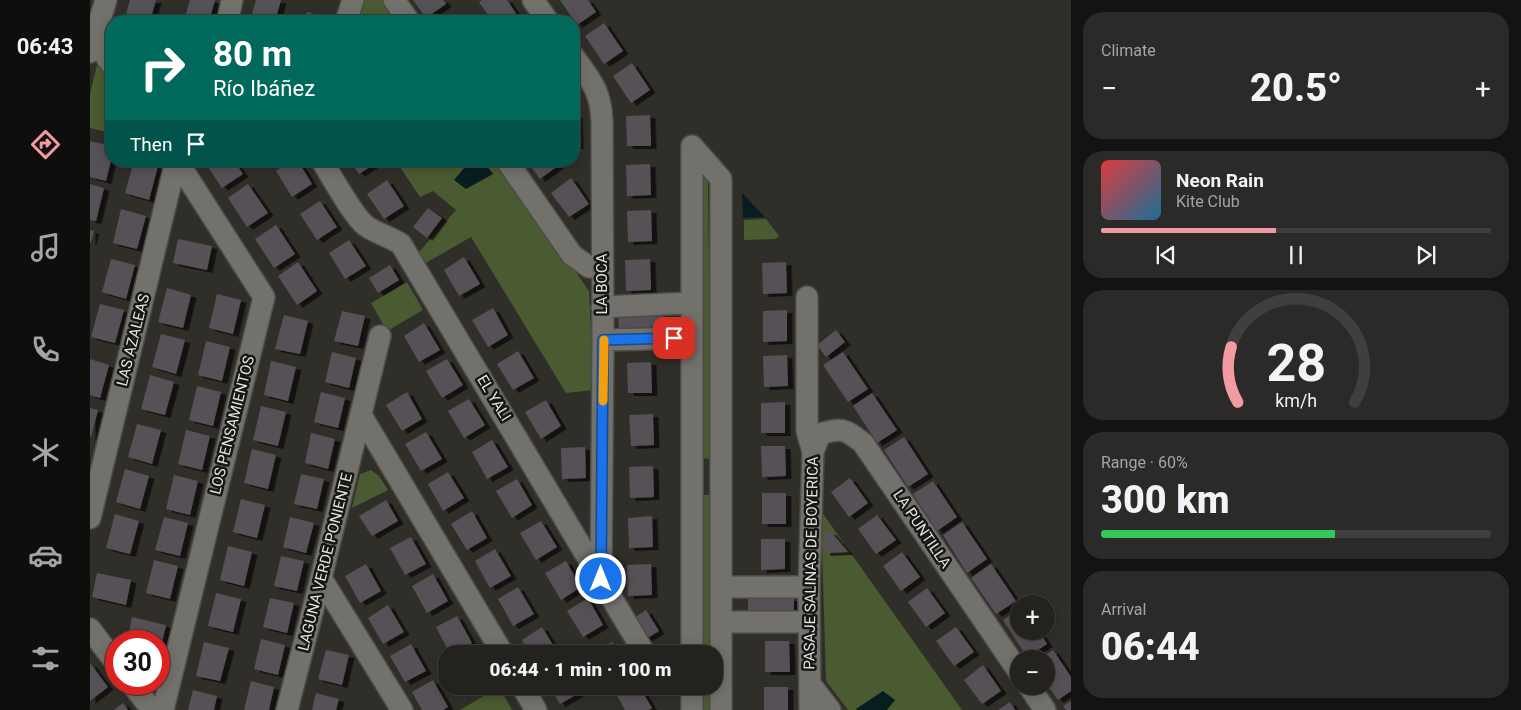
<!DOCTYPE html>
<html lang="en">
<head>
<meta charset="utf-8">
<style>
  :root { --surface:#23221f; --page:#2b2a28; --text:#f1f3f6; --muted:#a3a4a4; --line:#403f3d; --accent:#f49aa3 }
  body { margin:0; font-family:Roboto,sans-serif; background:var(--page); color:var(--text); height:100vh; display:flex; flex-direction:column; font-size:19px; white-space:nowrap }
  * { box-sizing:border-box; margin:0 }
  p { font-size:16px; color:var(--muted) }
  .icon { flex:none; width:28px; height:28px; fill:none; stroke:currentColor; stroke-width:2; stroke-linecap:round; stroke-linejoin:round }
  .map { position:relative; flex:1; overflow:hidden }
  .sheet { display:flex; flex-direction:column; gap:12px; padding:12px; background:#131311; width:450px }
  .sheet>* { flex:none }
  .guide { position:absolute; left:15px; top:15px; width:475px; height:152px; border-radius:20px; box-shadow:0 2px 12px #0003,0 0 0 1px var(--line); background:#00695c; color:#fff; overflow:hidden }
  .tools { position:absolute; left:920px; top:595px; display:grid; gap:10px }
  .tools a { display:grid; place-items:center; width:45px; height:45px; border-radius:50%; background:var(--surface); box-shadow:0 2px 12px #0003,0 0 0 1px var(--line); font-size:25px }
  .speed { position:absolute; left:15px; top:630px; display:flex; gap:10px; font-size:25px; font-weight:700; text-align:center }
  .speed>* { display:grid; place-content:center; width:65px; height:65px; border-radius:50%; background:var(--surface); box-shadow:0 2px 12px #0003,0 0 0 1px var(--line); line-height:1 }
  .speed .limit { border:8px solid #d22; background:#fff; color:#111 }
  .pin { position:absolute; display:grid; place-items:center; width:42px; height:42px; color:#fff; margin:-21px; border-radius:10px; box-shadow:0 2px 8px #0006 }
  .me { position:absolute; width:55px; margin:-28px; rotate:0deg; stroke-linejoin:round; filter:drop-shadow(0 0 4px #0008) }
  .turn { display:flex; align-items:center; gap:18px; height:105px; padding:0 25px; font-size:22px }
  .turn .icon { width:65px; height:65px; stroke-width:2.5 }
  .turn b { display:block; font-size:35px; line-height:42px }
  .then { display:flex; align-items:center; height:48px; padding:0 25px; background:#0003; gap:10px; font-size:19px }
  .big { font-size:38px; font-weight:800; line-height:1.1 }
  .sheet .card { flex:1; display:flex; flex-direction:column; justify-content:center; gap:8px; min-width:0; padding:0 18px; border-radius:20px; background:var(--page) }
  .sheet .dial { align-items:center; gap:0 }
  .dial svg { height:130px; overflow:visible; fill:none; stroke:var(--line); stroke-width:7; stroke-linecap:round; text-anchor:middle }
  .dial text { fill:var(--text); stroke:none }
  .song { display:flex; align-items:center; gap:15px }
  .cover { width:60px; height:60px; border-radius:8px; background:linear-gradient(135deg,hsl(0 70% 55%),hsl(200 70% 35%)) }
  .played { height:5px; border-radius:2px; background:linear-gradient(90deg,var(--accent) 45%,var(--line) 45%) }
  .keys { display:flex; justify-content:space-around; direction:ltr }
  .heat { display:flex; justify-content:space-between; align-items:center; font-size:28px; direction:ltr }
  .charge { height:8px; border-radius:4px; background:linear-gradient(90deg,#34c759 60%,var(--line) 0) }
  .trip { position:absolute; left:348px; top:645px; width:285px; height:50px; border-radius:20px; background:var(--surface); box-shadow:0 2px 12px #0003,0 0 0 1px var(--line); font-weight:800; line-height:50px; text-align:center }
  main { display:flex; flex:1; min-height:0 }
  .menu { display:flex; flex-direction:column; width:90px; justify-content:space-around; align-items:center; background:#0e0e0c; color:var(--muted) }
  .menu .icon { width:35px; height:35px }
  .menu .on { color:var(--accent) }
  .menu b { font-size:22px; color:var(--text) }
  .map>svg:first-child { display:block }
  .green { fill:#4b5b31 }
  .water { fill:#071d1f }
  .building { fill:#565156; filter:url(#shadow) }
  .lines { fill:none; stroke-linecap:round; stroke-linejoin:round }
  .minor-casing { stroke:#4c4b47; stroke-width:24 }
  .minor { stroke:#72716c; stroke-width:21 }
  .route-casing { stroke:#114b97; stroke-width:12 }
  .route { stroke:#1a73e8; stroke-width:9 }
  .slow { stroke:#f59e0b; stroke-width:9 }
  .labels { text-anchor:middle; stroke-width:5; stroke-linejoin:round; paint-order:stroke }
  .street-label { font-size:15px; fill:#e3e3df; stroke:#171614 }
</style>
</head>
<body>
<main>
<nav class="menu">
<b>06:43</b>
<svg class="icon on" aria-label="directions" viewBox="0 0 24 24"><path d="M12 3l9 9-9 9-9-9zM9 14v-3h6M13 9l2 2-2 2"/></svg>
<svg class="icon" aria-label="music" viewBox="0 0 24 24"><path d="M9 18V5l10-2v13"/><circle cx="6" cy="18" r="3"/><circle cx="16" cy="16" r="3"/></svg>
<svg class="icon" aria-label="phone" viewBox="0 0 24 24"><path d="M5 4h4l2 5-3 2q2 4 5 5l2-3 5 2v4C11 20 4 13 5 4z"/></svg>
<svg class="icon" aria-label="climate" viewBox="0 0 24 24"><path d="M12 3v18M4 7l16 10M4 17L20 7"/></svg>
<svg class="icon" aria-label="car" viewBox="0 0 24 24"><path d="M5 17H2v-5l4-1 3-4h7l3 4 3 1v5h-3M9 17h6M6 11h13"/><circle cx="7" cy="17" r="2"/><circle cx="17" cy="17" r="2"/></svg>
<svg class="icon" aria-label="filters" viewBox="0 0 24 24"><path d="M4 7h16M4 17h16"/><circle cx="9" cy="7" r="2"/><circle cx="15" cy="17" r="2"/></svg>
</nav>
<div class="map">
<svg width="981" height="710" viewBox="0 0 981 710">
  <defs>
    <filter id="shadow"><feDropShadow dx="5.5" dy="3" stdDeviation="0" flood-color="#0009"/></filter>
  </defs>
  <rect width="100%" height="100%" fill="#2f2e29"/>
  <path class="green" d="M271,0H297L312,21H266Z
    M7,65L15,69L21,80V133L0,128V94Z
    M306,161H409L499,291L504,390L476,393L381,237L334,264L329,252L366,210L343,191L330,197Z
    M611,174L618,182L621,459L612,458Z
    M676,219L689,236L685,239L654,240V220Z
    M317,282L333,310L297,331L281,303Z
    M281,470L289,476L298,490L262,508L270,474Z
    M613,495H622L623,654H614Z
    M731,511L872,710H758L736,681Z
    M614,686H623V710H614Z
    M409,687L422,710H370Z"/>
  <path class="water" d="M380,161H393L403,174L376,189L364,180Z
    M652,193L675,217L653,218Z
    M793,691L805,700L797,710H767L766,709Z"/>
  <path class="building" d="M40,0H66L60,21H34Z
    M100,0H125L119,21H99L94,20Z
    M166,0H191L185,21H175L161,17Z
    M323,0H353L356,4L336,18Z
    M392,0H417L427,15L418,21H402L389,2Z
    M470,0H498L506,12L487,25Z
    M217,12L240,18L239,21H214Z
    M514,23L533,51L514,64L495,36Z
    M542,63L560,90L541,103L523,76Z
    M484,115H487L488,146H484Z
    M560,115L561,146H537L536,116Z
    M0,141L21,146V160L16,181L0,177Z
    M44,161L68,166L59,200L35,193Z
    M114,161H144L153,174L132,188Z
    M200,161H208L222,184L202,197L186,171Z
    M260,161H289L269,174Z
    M437,161H467L469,165L450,179Z
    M560,164L561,195L537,196L536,165Z
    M481,178L499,204L479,217L461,193Z
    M297,180L314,206L294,219L277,194Z
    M0,184L14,188L6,221L0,220Z
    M158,184L178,213L157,227L138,198Z
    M230,201L247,227L227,240L210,214Z
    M338,208L352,218L337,238L323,227Z
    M31,209L56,216L47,249L23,243Z
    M561,210L562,241L538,242L537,211Z
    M186,225L205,254L184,268L165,239Z
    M0,230L4,231L1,242H0Z
    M88,239L122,246L117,270L83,263Z
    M259,240L276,266L255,279L239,253Z
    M374,257L390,284L369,296L354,270Z
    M21,259L45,265L36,299L12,292Z
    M560,259L561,290L536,291L535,260Z
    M208,262L227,291L207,305L188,276Z
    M696,262L697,293L673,294L672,263Z
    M300,265L309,280L288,293L279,278Z
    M77,288L101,295L93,328L68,322Z
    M127,294L151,300L143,334L119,328Z
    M10,304L34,310L25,343L1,337Z
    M403,308L418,335L398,347L382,320Z
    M697,310V341L673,342V311Z
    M252,311L275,316L268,346L244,341Z
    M194,315L218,321L210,354L185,349Z
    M574,315L575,329L529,330L528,317Z
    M334,323L350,350L329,362L314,336Z
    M746,330L755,342L736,357L727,345Z
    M71,334L95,340L86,374L62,367Z
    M116,341L140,347L132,381L108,375Z
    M428,351L444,378L423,390L407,364Z
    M242,352L266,358L259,388L235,382Z
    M753,352L778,389L758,402L733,365Z
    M697,355L698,386L674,387L673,356Z
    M0,359L19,365L10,398L0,395Z
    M357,359L373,385L352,398L336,371Z
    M181,361L206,367L198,401L174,395Z
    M561,362L562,393H538L537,363Z
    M60,375L84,382L75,415L51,409Z
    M107,386L131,392L123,426L99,420Z
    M231,392L255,398L248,428L224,422Z
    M317,392L332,419L312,431L296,405Z
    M782,393L807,430L787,443L763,406Z
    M379,399L395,425L374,438L358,411Z
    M456,400L471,426L451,439L435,412Z
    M695,402V433H671V403Z
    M171,406L196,412L188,446L163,440Z
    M0,408L8,410L1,437H0Z
    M563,414L564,445L541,446L539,415Z
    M47,424L71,430L62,464L38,457Z
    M96,430L120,436L112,470L88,464Z
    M336,432L352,459L331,471L315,444Z
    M221,433L245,439L238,469L215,463Z
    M814,437L838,474L818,487L794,450Z
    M402,440L418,467L397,479L382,452Z
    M671,446H695L696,476L672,477Z
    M495,447L496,478L472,479L471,448Z
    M162,449L186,455L178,489L154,483Z
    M563,466L564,497L540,498L539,467Z
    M35,469L59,476L50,509L26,502Z
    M358,472L374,498L353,511L338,484Z
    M211,474L234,479L227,509L204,504Z
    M84,475L108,481L100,515L76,509Z
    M760,478L778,503L759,517L741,492Z
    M427,479L442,505L422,518L406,491Z
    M843,481L867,517L847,531L823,494Z
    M672,493H696V524H672Z
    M151,499L175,505L167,538L143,532Z
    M296,500L308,521L282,536L269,516Z
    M382,511L397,538L377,550L361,524Z
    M25,514L49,521L40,554L16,548Z
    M787,515L806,540L786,554L768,529Z
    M562,516L563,547L539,548L538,518Z
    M74,517L98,523L90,556L65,550Z
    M200,517L224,523L216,553L193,547Z
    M451,521L467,547L446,560L430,533Z
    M872,522L897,559L877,573L853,535Z
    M734,532H741L758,552L735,553Z
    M321,537L336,564L315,575L300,548Z
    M671,539H695V569L671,570Z
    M138,546L162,552L154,586L130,580Z
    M405,549L421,576L400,588L385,561Z
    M812,552L830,577L811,591L793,566Z
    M191,556L214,561L207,591L184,586Z
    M64,560L88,566L80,599L56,593Z
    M476,561L491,587L471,600L455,573Z
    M276,564L291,591L270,603L255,576Z
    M561,564L562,595L538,596L537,565Z
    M901,564L926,601L906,614L881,578Z
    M7,573L41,580L36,605L2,597Z
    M343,574L358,601L337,613L322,586Z
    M428,587L444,614L423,626L408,599Z
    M837,588L855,613L836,627L818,602Z
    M126,593L151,599L143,632L118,626Z
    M180,598L204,603L197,633L173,627Z
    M498,598L513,625L493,637L477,611Z
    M704,598V612L658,613V599Z
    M298,605L314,632L293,644L278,618Z
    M929,609V631H949L957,644L937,657L913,620Z
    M556,610L569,631L556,639L543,619Z
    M367,616L382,643L360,654L346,627Z
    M42,617L76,625L70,652L69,641H37Z
    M452,627L460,640L468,654H440L432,640Z
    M866,627L884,652L864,666L846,641Z
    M171,639L195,645L188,675L164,669Z
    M675,641H699L700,672H675Z
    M114,642L139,648L130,681L106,676Z
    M522,642L530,654H502Z
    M321,644L336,671L315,682L300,656Z
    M236,650L259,655L252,685L228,679Z
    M963,650L981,677V691L968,700L956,683V659H949Z
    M0,663L18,687L0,701Z
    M893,665L911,691L892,704L874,680Z
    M343,680L358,707L353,710H332L322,692Z
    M161,681L184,687L179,710H154Z
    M379,686H391L382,691Z
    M459,686H487L491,692L470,704Z
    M539,686H549L562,708L559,710H535L526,694Z
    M674,687H698V710H674Z
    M103,690L127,696L124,710H98Z
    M226,693L249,699L246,710H222Z
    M981,701V710H976L973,706Z
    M920,702L925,710H908Z
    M33,703L38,710H24Z"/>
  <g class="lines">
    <g class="minor-casing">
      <path id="minor" d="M304,0L319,21
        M443,0L458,21
        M141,21L139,15L142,0
        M256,21L263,0
        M4,38L21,64
        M0,52L16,0
        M484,57C501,81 510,89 512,120L513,340L511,579
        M602,146L631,179V710
        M602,146V654
        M232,161C242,177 263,216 276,226C286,233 300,237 311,244L555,654
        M417,161L482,255L499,267L512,266
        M717,297V431L723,452L719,587L720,710
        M512,307L601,303
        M513,340L602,338
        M271,415L413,654
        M723,452L730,434C752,427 755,429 773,443L929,672
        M0,518L86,161
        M231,578L312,710
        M631,587H719
        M631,622H719
        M0,629L26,663
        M42,684L62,710
        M720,684L740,710
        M432,686L446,710
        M602,686V710
        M939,686L955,710
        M73,710L174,297L87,161
        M197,710L231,578L290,336"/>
    </g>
    <use href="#minor" class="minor"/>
  </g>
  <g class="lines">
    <g class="route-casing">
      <path id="route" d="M511,579L513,340L584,338"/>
    </g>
    <use href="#route" class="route"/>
    <path class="slow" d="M513,401L514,340"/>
  </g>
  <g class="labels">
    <g class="street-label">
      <text transform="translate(512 284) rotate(-90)" y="5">LA BOCA</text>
      <text transform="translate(43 340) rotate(-76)" y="5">LAS AZALEAS</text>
      <text transform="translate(404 398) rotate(59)" y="5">EL YALI</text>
      <text transform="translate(142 425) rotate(-76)" y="5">LOS PENSAMIENTOS</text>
      <text transform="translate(832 529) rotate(56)" y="5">LA PUNTILLA</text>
      <text transform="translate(235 562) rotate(-76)" y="5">LAGUNA VERDE PONIENTE</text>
      <text transform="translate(721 563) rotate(-89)" y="5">PASAJE SALINAS DE BOYERICA</text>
    </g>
  </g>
</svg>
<div class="tools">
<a>+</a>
<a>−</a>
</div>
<div class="speed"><div class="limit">30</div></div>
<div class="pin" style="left:584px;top:338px;background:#d93025"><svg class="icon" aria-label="arrive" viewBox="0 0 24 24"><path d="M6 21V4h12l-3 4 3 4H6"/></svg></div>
<svg class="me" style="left:511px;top:579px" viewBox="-20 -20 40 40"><circle r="17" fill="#1a73e8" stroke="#fff" stroke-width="3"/><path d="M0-11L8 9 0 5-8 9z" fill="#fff"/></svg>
<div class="trip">06:44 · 1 min · 100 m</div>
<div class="guide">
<div class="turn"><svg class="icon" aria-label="right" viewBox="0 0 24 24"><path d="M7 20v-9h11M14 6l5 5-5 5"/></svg><div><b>80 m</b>Río Ibáñez</div></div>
<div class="then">Then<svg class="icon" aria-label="arrive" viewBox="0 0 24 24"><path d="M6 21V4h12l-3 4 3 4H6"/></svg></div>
</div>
</div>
<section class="sheet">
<div class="card"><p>Climate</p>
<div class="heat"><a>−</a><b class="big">20.5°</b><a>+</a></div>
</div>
<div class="card">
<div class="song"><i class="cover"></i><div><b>Neon Rain</b><p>Kite Club</p></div></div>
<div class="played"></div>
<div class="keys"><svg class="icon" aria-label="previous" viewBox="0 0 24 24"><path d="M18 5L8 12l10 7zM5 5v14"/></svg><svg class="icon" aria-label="pause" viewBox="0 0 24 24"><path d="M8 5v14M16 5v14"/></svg><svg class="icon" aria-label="next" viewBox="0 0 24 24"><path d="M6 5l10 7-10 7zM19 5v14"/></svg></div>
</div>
<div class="card dial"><svg viewBox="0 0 100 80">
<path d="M14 69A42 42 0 1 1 86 69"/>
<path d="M14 69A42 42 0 0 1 10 35" stroke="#f49aa3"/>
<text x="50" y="56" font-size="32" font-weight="700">28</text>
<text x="50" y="72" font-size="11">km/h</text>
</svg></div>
<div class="card"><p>Range · 60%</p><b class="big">300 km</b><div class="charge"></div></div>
<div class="card"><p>Arrival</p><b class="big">06:44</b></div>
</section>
</main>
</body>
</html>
